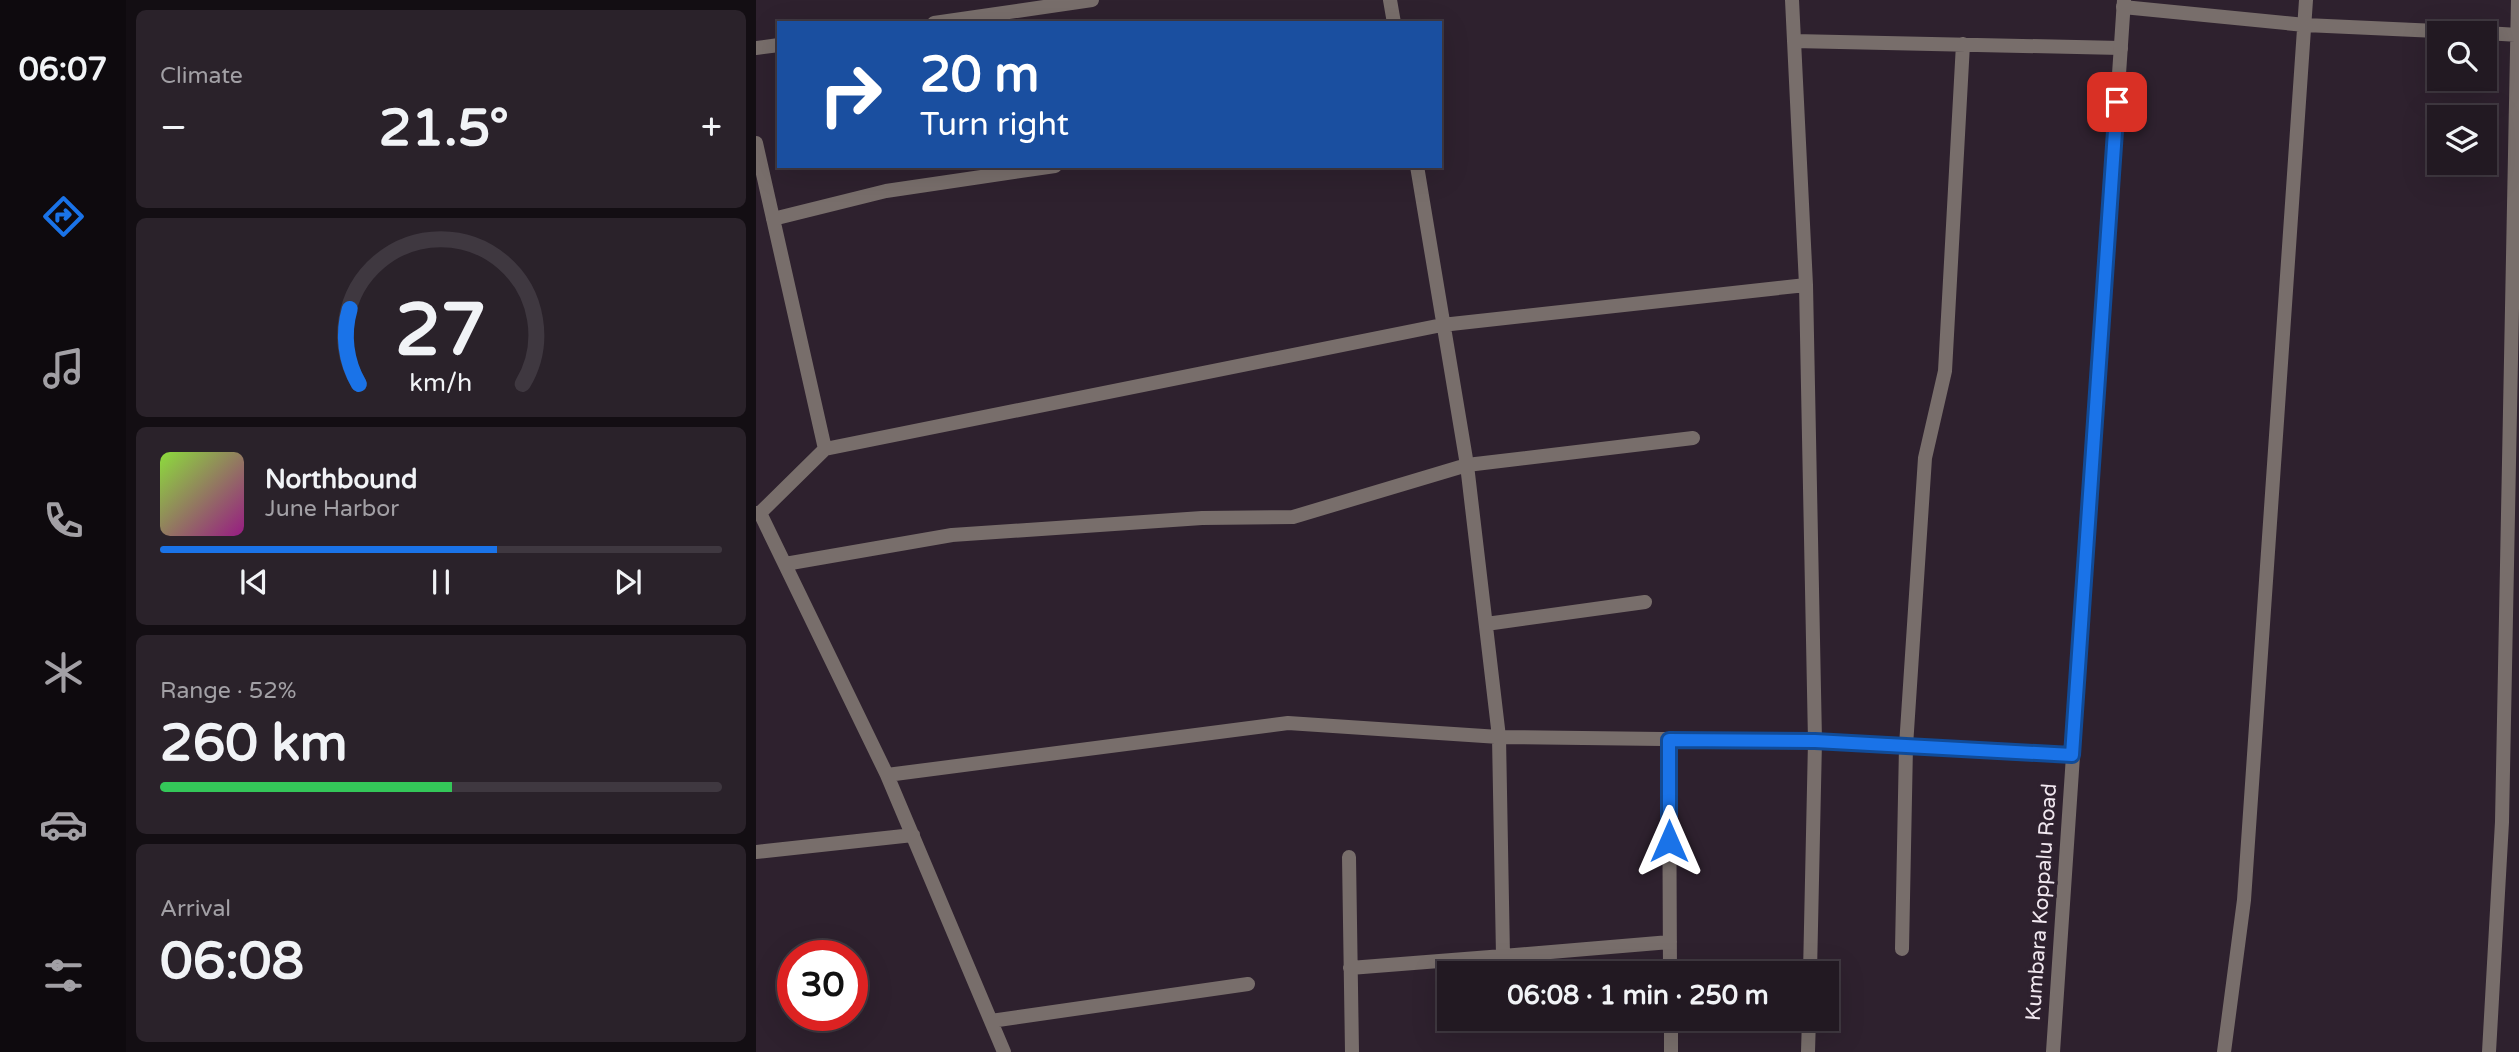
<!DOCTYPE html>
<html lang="en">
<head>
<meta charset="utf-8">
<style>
  :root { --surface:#221922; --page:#2a222a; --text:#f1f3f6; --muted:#a2a0a5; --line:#3f3840; --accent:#1a73e8 }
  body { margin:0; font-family:"Varela Round",sans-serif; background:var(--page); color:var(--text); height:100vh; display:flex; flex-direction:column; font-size:26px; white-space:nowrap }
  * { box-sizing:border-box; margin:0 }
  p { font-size:23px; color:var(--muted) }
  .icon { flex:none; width:38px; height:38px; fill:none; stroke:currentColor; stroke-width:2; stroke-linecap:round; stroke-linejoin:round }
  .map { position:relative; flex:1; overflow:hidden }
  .side { display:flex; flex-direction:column; gap:10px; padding:10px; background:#130e13; width:630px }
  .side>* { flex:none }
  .hud { position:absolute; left:21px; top:21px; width:665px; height:147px; border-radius:0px; box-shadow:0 7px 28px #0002,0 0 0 2px var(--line); background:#1a4fa0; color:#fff; overflow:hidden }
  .controls { position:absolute; left:1671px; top:21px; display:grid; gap:14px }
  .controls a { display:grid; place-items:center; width:70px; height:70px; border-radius:0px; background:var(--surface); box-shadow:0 7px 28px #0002,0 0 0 2px var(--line); font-size:35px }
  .speed { position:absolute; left:21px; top:940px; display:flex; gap:14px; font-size:35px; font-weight:700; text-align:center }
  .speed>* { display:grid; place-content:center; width:91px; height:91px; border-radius:50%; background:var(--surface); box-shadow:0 7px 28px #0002,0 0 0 2px var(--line); line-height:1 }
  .speed .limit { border:10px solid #d22; background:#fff; color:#111 }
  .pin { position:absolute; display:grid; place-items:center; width:60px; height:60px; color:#fff; margin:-30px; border-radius:14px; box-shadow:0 4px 10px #0006 }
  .me { position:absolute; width:77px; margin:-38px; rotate:0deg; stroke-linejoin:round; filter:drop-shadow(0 0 5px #0008) }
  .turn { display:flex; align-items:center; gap:24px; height:147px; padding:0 28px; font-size:32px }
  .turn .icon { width:91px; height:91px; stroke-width:2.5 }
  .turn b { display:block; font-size:49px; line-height:60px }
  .big { font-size:52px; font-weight:800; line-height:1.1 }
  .side .card { flex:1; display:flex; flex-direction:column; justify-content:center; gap:10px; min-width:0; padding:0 24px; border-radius:10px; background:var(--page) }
  .side .dial { align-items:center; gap:0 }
  .dial svg { height:182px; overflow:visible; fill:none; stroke:var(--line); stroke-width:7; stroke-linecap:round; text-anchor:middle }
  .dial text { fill:var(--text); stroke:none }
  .song { display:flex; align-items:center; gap:21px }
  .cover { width:84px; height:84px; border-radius:10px; background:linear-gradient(135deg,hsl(90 70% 55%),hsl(310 70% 35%)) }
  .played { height:7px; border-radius:4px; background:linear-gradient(90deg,var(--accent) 60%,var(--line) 60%) }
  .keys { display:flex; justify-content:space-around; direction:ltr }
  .heat { display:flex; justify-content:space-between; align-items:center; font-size:38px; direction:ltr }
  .charge { height:10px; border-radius:5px; background:linear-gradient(90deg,#34c759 52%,var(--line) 0) }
  .trip { position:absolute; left:681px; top:961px; width:402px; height:70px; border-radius:0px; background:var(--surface); box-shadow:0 7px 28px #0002,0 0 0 2px var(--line); font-weight:800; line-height:70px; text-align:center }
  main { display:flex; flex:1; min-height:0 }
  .tabs { display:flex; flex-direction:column; width:126px; justify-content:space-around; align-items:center; background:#0e0a0e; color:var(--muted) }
  .tabs .icon { width:49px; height:49px }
  .tabs .selected { color:var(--accent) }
  .tabs b { font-size:32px; color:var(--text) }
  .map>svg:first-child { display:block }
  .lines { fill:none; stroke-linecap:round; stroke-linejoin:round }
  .minor { stroke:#786e6b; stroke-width:14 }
  .tertiary { stroke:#786e6b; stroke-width:14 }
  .route-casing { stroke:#114b97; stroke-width:18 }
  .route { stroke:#1a73e8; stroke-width:12 }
  .labels { text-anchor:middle; stroke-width:7; stroke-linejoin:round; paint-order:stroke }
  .street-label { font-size:21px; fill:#f0e7ef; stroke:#2e212e }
</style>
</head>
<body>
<main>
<nav class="tabs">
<b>06:07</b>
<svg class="icon selected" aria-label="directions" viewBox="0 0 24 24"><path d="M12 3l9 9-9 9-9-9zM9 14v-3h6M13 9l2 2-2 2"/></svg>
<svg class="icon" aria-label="music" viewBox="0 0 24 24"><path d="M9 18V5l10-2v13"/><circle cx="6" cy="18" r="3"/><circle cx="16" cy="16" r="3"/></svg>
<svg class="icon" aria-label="phone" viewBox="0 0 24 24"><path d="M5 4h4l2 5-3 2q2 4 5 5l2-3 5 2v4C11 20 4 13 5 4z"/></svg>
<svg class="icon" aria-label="climate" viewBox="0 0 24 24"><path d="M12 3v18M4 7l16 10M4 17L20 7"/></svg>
<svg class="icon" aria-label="car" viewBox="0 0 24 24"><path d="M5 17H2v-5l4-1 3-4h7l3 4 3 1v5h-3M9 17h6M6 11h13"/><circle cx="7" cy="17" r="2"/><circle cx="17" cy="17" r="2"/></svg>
<svg class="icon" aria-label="filters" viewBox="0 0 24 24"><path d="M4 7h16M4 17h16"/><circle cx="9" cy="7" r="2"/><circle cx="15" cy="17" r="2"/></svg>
</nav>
<section class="side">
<div class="card"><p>Climate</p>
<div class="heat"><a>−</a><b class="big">21.5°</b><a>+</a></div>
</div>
<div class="card dial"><svg viewBox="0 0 100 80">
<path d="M14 69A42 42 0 1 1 86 69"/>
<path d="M14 69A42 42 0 0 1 10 36" stroke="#1a73e8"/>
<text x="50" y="56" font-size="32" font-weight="700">27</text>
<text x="50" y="72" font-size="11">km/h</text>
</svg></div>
<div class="card">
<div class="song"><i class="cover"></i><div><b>Northbound</b><p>June Harbor</p></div></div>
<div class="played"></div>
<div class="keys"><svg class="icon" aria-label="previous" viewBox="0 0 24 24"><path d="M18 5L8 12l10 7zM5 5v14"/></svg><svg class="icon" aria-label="pause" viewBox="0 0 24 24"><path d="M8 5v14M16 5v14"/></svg><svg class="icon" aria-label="next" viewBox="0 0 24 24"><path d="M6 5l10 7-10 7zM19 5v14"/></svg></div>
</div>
<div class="card"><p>Range · 52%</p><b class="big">260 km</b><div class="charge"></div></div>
<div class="card"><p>Arrival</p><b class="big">06:08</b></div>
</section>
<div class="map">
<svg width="1763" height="1052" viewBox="0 0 1763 1052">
  <rect width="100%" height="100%" fill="#2e212e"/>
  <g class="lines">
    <path class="minor" d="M634,0L638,23
      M1036,0L1050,285L1059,741L1054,973
      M1367,7L1549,25L1725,33
      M178,23L336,0
      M1729,33L1763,35
      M1038,41L1365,48
      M0,48L23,45
      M0,143L69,449
      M661,166L711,465L743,737L747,956L914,942
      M17,219L130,191L299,166
      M0,513H4L69,449L686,325L1050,285
      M4,513L131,775L248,1052
      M29,564L196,535L446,518L537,517L711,465L937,438
      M730,624L889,602
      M913,740L914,973
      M131,775L532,723L743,737L1059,741L1316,755
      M0,852L157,835
      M593,857L596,1052
      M1146,949L1150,746L1169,458L1189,371L1207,44
      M594,968L747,956
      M915,1018V1052
      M235,1021L492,984
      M1052,1052L1053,1018
      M1468,1052L1488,900L1550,0
      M1733,1052L1746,822L1762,0"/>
    <path class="tertiary" d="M1297,1052L1368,0"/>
  </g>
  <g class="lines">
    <g class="route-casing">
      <path id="route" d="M913,841V740L1059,741L1316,755L1361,102"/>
    </g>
    <use href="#route" class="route"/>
  </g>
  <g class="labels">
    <g class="street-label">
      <text transform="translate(1285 902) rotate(-86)" y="7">Kumbara Koppalu Road</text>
    </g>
  </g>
</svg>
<div class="controls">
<a><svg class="icon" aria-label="search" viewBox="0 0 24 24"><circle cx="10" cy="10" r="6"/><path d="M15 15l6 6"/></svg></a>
<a><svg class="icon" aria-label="layers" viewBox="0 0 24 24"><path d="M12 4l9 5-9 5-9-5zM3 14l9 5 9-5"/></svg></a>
</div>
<div class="speed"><div class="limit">30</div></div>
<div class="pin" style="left:1361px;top:102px;background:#d93025"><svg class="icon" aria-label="arrive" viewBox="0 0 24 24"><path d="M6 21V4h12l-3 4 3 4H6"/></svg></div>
<svg class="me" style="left:913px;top:841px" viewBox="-20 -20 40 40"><path d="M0-17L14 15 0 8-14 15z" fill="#1a73e8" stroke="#fff" stroke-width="4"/></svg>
<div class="trip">06:08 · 1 min · 250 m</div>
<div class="hud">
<div class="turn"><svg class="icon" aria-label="right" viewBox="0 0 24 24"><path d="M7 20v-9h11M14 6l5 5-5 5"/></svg><div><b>20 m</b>Turn right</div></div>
</div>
</div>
</main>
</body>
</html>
